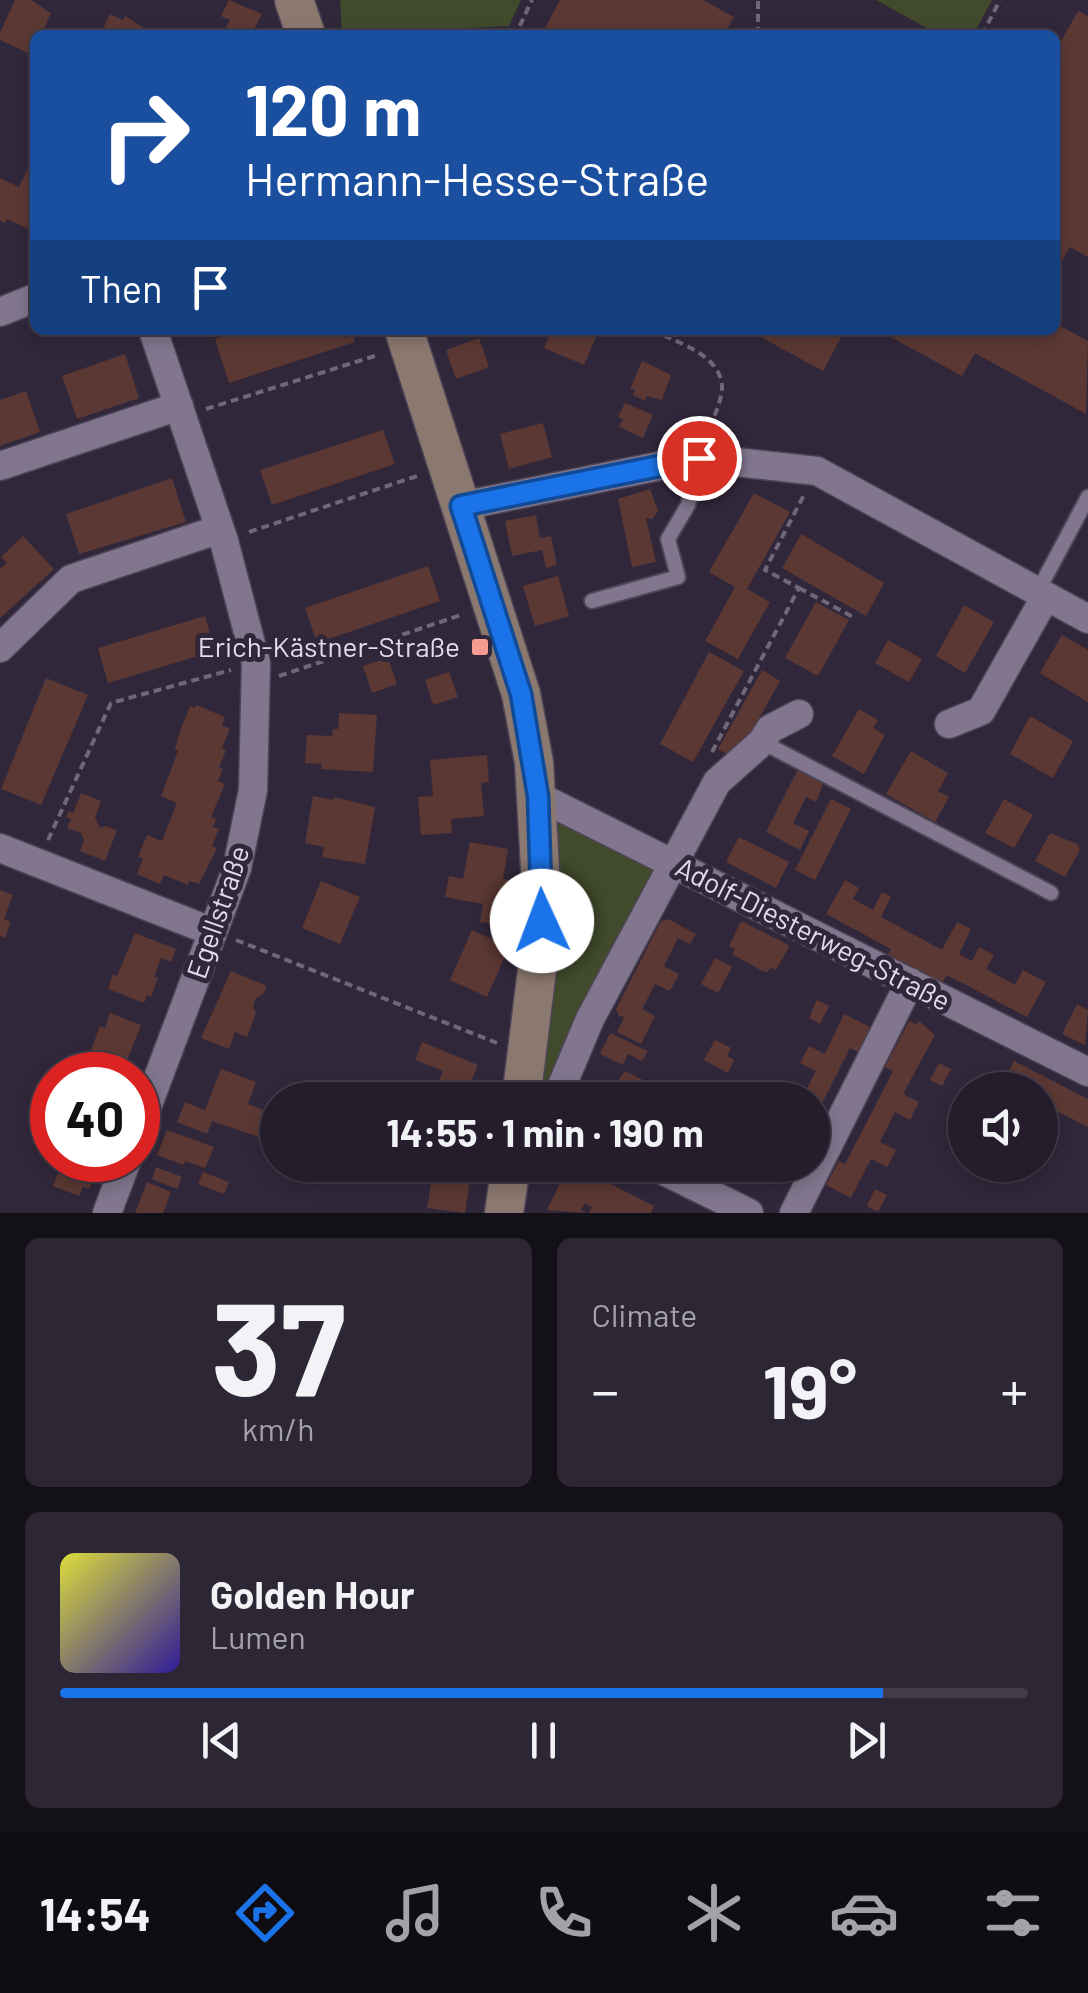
<!DOCTYPE html>
<html lang="en">
<head>
<meta charset="utf-8">
<style>
  :root { --surface:#251d2c; --page:#2d2634; --text:#f1f3f6; --muted:#a3a2a9; --line:#423b48; --accent:#1a73e8 }
  body { margin:0; font-family:Barlow,sans-serif; background:var(--page); color:var(--text); height:100vh; display:flex; flex-direction:column; font-size:38px; white-space:nowrap }
  * { box-sizing:border-box; margin:0 }
  p { font-size:32px; color:var(--muted) }
  .icon { flex:none; width:55px; height:55px; fill:none; stroke:currentColor; stroke-width:2; stroke-linecap:round; stroke-linejoin:round }
  .map { position:relative; height:1213px; overflow:hidden }
  .sheet { display:flex; flex-direction:column; gap:25px; padding:25px; background:#141018; flex:1 }
  .sheet>* { flex:none }
  .banner { position:absolute; left:30px; top:30px; width:1030px; height:305px; border-radius:15px; box-shadow:0 5px 15px #0003,0 0 0 2px var(--line); background:#1a4fa0; color:#fff; overflow:hidden }
  .fabs { position:absolute; left:948px; top:1072px; display:grid; gap:20px }
  .fabs a { display:grid; place-items:center; width:110px; height:110px; border-radius:50%; background:var(--surface); box-shadow:0 5px 15px #0003,0 0 0 2px var(--line); font-size:50px }
  .speed { position:absolute; left:30px; top:1052px; display:flex; gap:20px; font-size:50px; font-weight:700; text-align:center }
  .speed>* { display:grid; place-content:center; width:130px; height:130px; border-radius:50%; background:var(--surface); box-shadow:0 5px 15px #0003,0 0 0 2px var(--line); line-height:1 }
  .speed .limit { border:15px solid #d22; background:#fff; color:#111 }
  .pin { position:absolute; display:grid; place-items:center; width:85px; height:85px; color:#fff; margin:-42px; border:5px solid #fff; border-radius:50%; box-shadow:0 2px 10px #0007 }
  .me { position:absolute; width:110px; margin:-55px; rotate:358deg; stroke-linejoin:round; filter:drop-shadow(0 0 8px #0008) }
  .turn { display:flex; align-items:center; gap:35px; height:210px; padding:0 50px; font-size:45px }
  .turn .icon { width:130px; height:130px; stroke-width:2.5 }
  .turn b { display:block; font-size:70px; line-height:85px }
  .then { display:flex; align-items:center; height:95px; padding:0 50px; background:#0003; gap:20px; font-size:38px }
  .big { font-size:75px; font-weight:700; line-height:1.1 }
  .sheet .widget { flex:1; display:flex; flex-direction:column; justify-content:center; gap:15px; min-width:0; padding:0 35px; border-radius:15px; background:var(--page) }
  .sheet .dial { align-items:center; gap:0 }
  .dial b { font-size:130px; line-height:1 }
  .song { display:flex; align-items:center; gap:30px }
  .cover { width:120px; height:120px; border-radius:15px; background:linear-gradient(135deg,hsl(60 70% 55%),hsl(250 70% 35%)) }
  .played { height:10px; border-radius:5px; background:linear-gradient(90deg,var(--accent) 85%,var(--line) 85%) }
  .keys { display:flex; justify-content:space-around; direction:ltr }
  .heat { display:flex; justify-content:space-between; align-items:center; font-size:55px; direction:ltr }
  .sheet .tiles { flex:1; display:grid; gap:25px; grid-template-columns:1fr 1fr }
  .widget:last-child { grid-column:span 2 }
  .trip { position:absolute; left:260px; top:1082px; width:570px; height:100px; border-radius:50px; background:var(--surface); box-shadow:0 5px 15px #0003,0 0 0 2px var(--line); font-weight:700; line-height:100px; text-align:center }
  .tab-bar { display:flex; height:160px; justify-content:space-around; align-items:center; background:#0f0c12; color:var(--muted) }
  .tab-bar .icon { width:70px; height:70px }
  .tab-bar .selected { color:var(--accent) }
  .tab-bar b { font-size:45px; color:var(--text) }
  .map>svg:first-child { display:block }
  .green { fill:#414a2b }
  .building { fill:#5b3833 }
  .lines { fill:none; stroke-linecap:round; stroke-linejoin:round }
  .lane-casing { stroke:#4d4556; stroke-width:18 }
  .street-casing { stroke:#4d4556; stroke-width:31 }
  .secondary-casing { stroke:#4d4556; stroke-width:41 }
  .path { stroke:#706879; stroke-width:4; stroke-dasharray:8 5; stroke-linecap:butt }
  .lane { stroke:#81768d; stroke-width:14 }
  .street { stroke:#81768d; stroke-width:28 }
  .secondary { stroke:#8b786f; stroke-width:38 }
  .route-casing { stroke:#114b97; stroke-width:25 }
  .route { stroke:#1a73e8; stroke-width:18 }
  .poi-dot { fill:#f59c90; stroke:#31273b; stroke-width:4 }
  .labels { text-anchor:middle; stroke-width:10; stroke-linejoin:round; paint-order:stroke }
  .poi-label { font-size:28px; fill:#e1dce9; stroke:#31273b; text-anchor:end }
  .street-label { font-size:28px; fill:#e1dce9; stroke:#31273b }
</style>
</head>
<body>
<div class="map">
<svg width="1088" height="1213" viewBox="0 0 1088 1213">
  <rect width="100%" height="100%" fill="#31273b"/>
  <path class="green" d="M340,0H521L509,26L342,34Z
    M876,0H992L973,35H939Z
    M545,807L663,865L548,1100H534Z"/>
  <path class="building" d="M15,0H31L51,13L41,35H35L32,55L0,40V33Z
    M229,0L262,14L251,35H242L226,27L230,20L221,16Z
    M560,0H703L734,17L724,35H554L544,30Z
    M1078,11L1088,16V257L1070,247L1055,273V52Z
    M110,14L123,20L125,16L155,35H100Z
    M29,166L35,168V221L31,230L7,219L5,223L0,221V178L19,187Z
    M1055,323L1088,341L1086,414L975,353L962,376L878,330H1055Z
    M242,330H351L355,342L229,383L215,339Z
    M552,330H581L596,337L584,365L544,348Z
    M748,330H845L823,371Z
    M479,338L489,367L456,379L446,350Z
    M125,354L139,398L77,419L62,376Z
    M642,361L671,375L662,400L647,396L645,401L633,395L635,390L630,389Z
    M26,391L40,432L0,446V400Z
    M625,403L653,415L643,438L619,427L623,419L618,417Z
    M543,423L552,457L509,469L500,434Z
    M383,430L395,464L272,505L260,470Z
    M172,478L186,522L79,554L66,514Z
    M650,489L658,511L653,519L646,518L656,562L632,567L618,499Z
    M754,493L790,512L747,589L770,602L738,659L705,641L735,587L709,572Z
    M536,515L540,538L551,536L557,565L546,568L542,550L512,556L505,521Z
    M801,534L884,583L866,616L782,568Z
    M23,536L54,569L0,618V569L7,563L1,557Z
    M428,566L440,601L317,643L305,608Z
    M558,576L569,616L535,626L523,586Z
    M816,602L849,620L818,676L785,658Z
    M964,605L994,622L965,673L936,656Z
    M205,616L215,651L108,683L98,648Z
    M1062,635L1088,650V702L1040,673Z
    M888,640L922,659L909,682L875,663Z
    M709,652L744,671L693,762L660,744Z
    M388,658L397,684L372,693L363,666Z
    M762,670L780,681L736,759L718,749Z
    M449,672L458,697L433,705L425,680Z
    M46,678L88,695L41,805L1,789Z
    M196,705L225,717L222,725L230,729L222,748L226,750L219,768L223,769L218,781L225,784L211,817L216,819L213,827L219,829L212,846L217,848L199,884L189,881L188,885L164,875L160,884L137,874L143,858L138,857L147,835L162,841L177,803L161,796L178,751L175,749L180,731L190,706L195,708Z
    M859,709L878,720L873,728L885,735L864,774L832,756Z
    M339,713L377,715L373,772L321,769L322,764L305,763L307,735L332,736L333,729H338Z
    M1030,716L1073,741L1053,778L1010,754Z
    M911,751L948,773L938,791L949,797L935,822L886,794Z
    M487,755L489,782L481,783L484,816L451,819L452,833L421,835L418,797L433,796L430,760Z
    M798,769L824,782L816,802L806,797L793,823L809,831L800,850L766,832Z
    M81,793L101,801L95,817L100,828L105,826L117,830L105,861L80,851L84,841L81,833L67,828L71,819L66,817L69,811L73,813Z
    M313,796L333,800L334,797L375,807L365,864L322,857L324,847L305,843Z
    M831,799L851,809L815,880L795,870Z
    M1004,799L1033,815L1014,848L985,833Z
    M1050,833L1077,844L1080,850L1065,877L1035,861Z
    M739,837L789,862L776,888L726,862Z
    M470,842L508,849L503,879L509,880L500,925L480,922L483,904L445,897L449,876L463,879Z
    M845,880L859,888L853,899L873,910L882,892L891,897L881,917L942,950L957,922L971,929L959,954L972,961L979,947L994,955L986,969L1015,985L1023,970L1046,982L1027,1017L947,975L942,983L888,954L891,949L826,914Z
    M321,881L360,897L340,944L302,928Z
    M0,890L13,895L4,919L11,922L5,938L0,936Z
    M668,919L696,934L690,944L678,938L664,966L679,974L670,991L655,984L642,1009L655,1016L641,1044L617,1032L624,1017L619,1016L616,1009L661,921Z
    M743,922L787,944L789,947L776,970L770,967L768,972L762,971L732,954L735,949L729,946L740,923Z
    M472,930L509,947L487,997L450,980Z
    M135,933L176,949L171,962L161,958L154,977L158,978L151,997L147,995L144,1003L108,989L113,974L117,976Z
    M715,958L732,967L718,993L701,984Z
    M231,971L267,986L263,994L256,998L253,1006L256,1013L247,1037L235,1032L229,1049L201,1038Z
    M817,1000L829,1006L820,1024L809,1018Z
    M1077,1004L1088,1010L1085,1045L1062,1034Z
    M110,1013L141,1025L123,1070L130,1072L129,1075H105L109,1066L88,1058L100,1026L105,1028Z
    M844,1014L870,1027L858,1052L850,1048L812,1123V1100H801L816,1071L800,1063L809,1046L825,1054Z
    M909,1021L917,1025L919,1021L935,1035L903,1094L919,1102L910,1120L895,1112L880,1142L896,1150L887,1167L871,1159L851,1198L826,1185L839,1161L845,1164L869,1118L893,1071L885,1067Z
    M610,1033L648,1051L642,1061L628,1054L623,1065L600,1054Z
    M715,1040L731,1048L727,1056L734,1060L728,1073L704,1060Z
    M422,1042L478,1065L472,1080L477,1081L473,1090L468,1088L464,1100H431L443,1071L415,1060Z
    M1014,1061L1088,1099V1127L1051,1108L1040,1130V1090H999Z
    M939,1063L951,1069L942,1086L930,1080Z
    M221,1069L256,1082L248,1104L269,1112L259,1137L212,1121L207,1134L177,1122L185,1102L205,1110Z
    M625,1071L651,1084L643,1100H605Z
    M40,1109L52,1114V1131L34,1124Z
    M167,1130L214,1147L205,1168L185,1161L184,1165L157,1155Z
    M59,1160H100L89,1189L83,1187L79,1196L53,1186L60,1169L56,1168Z
    M434,1165H472L465,1213L427,1208Z
    M569,1165H610L603,1180L654,1206L651,1213H589L592,1207L585,1203L581,1210L587,1213L547,1210Z
    M156,1167L182,1177L177,1189L152,1179Z
    M203,1172L229,1182L224,1194L198,1184Z
    M147,1182L171,1192L163,1213H135Z
    M875,1189L887,1195L878,1212L867,1206Z"/>
  <g class="lines">
    <g class="lane-casing">
      <path id="lane" d="M1038,591L1088,497
        M592,601L678,577L668,539L688,505L699,458
        M762,742L1051,893"/>
    </g>
    <g class="street-casing">
      <path id="street" d="M0,312L35,298
        M0,466L179,406
        M461,506L699,458L817,471L1088,619
        M0,648L71,579L220,529
        M949,724L981,711L1046,596
        M538,796L1088,1072
        M0,848L213,932
        M556,1100L590,1019L717,782L762,742L770,729L799,714
        M138,1131L237,868L253,790L256,663L224,541L153,330
        M652,1165L749,1213
        M107,1213L127,1160
        M794,1213L910,982"/>
    </g>
    <g class="secondary-casing">
      <path id="secondary" d="M294,0L306,35
        M404,330L521,694L534,762L543,921L521,1100
        M504,1213L511,1165"/>
    </g>
    <path class="path" d="M758,1V30L768,35
      M512,35L516,34L532,0
      M982,35L1000,0
      M652,330C676,342 723,355 722,389C721,403 712,421 707,435
      M206,409L378,355
      M249,532L420,475
      M799,588L853,617
      M279,676L464,614
      M712,752L799,588L765,570L805,493
      M48,840L111,703L231,670
      M236,940L497,1043"/>
    <use href="#lane" class="lane"/>
    <use href="#street" class="street"/>
    <use href="#secondary" class="secondary"/>
  </g>
  <g class="lines">
    <g class="route-casing">
      <path id="route" d="M542,921L538,796L521,694L461,506L699,458"/>
    </g>
    <use href="#route" class="route"/>
  </g>
  <rect class="poi-dot" x="470" y="637" width="20" height="20" rx="5"/>
  <g class="labels">
    <g class="poi-label">
      <text x="460" y="657">Erich-Kästner-Straße</text>
    </g>
    <g class="street-label">
      <text transform="translate(218 912) rotate(-71)" y="10">Egellstraße</text>
      <text transform="translate(813 934) rotate(27)" y="10">Adolf-Diesterweg-Straße</text>
    </g>
  </g>
</svg>
<div class="fabs">
<a><svg class="icon" aria-label="sound" viewBox="0 0 24 24"><path d="M4 9h4l5-4v14l-5-4H4zM17 9q2 3 0 6"/></svg></a>
</div>
<div class="speed"><div class="limit">40</div></div>
<div class="pin" style="left:699px;top:458px;background:#d93025"><svg class="icon" aria-label="arrive" viewBox="0 0 24 24"><path d="M6 21V4h12l-3 4 3 4H6"/></svg></div>
<svg class="me" style="left:542px;top:921px" viewBox="-20 -20 40 40"><circle r="19" fill="#fff"/><path d="M0-13L10 11 0 6-10 11z" fill="#1a73e8"/></svg>
<div class="trip">14:55 · 1 min · 190 m</div>
<div class="banner">
<div class="turn"><svg class="icon" aria-label="right" viewBox="0 0 24 24"><path d="M7 20v-9h11M14 6l5 5-5 5"/></svg><div><b>120 m</b>Hermann-Hesse-Straße</div></div>
<div class="then">Then<svg class="icon" aria-label="arrive" viewBox="0 0 24 24"><path d="M6 21V4h12l-3 4 3 4H6"/></svg></div>
</div>
</div>
<section class="sheet">
<div class="tiles">
<div class="widget dial"><b>37</b><p>km/h</p></div>
<div class="widget"><p>Climate</p>
<div class="heat"><a>−</a><b class="big">19°</b><a>+</a></div>
</div>
<div class="widget">
<div class="song"><i class="cover"></i><div><b>Golden Hour</b><p>Lumen</p></div></div>
<div class="played"></div>
<div class="keys"><svg class="icon" aria-label="previous" viewBox="0 0 24 24"><path d="M18 5L8 12l10 7zM5 5v14"/></svg><svg class="icon" aria-label="pause" viewBox="0 0 24 24"><path d="M8 5v14M16 5v14"/></svg><svg class="icon" aria-label="next" viewBox="0 0 24 24"><path d="M6 5l10 7-10 7zM19 5v14"/></svg></div>
</div>
</div>
</section>
<nav class="tab-bar">
<b>14:54</b>
<svg class="icon selected" aria-label="directions" viewBox="0 0 24 24"><path d="M12 3l9 9-9 9-9-9zM9 14v-3h6M13 9l2 2-2 2"/></svg>
<svg class="icon" aria-label="music" viewBox="0 0 24 24"><path d="M9 18V5l10-2v13"/><circle cx="6" cy="18" r="3"/><circle cx="16" cy="16" r="3"/></svg>
<svg class="icon" aria-label="phone" viewBox="0 0 24 24"><path d="M5 4h4l2 5-3 2q2 4 5 5l2-3 5 2v4C11 20 4 13 5 4z"/></svg>
<svg class="icon" aria-label="climate" viewBox="0 0 24 24"><path d="M12 3v18M4 7l16 10M4 17L20 7"/></svg>
<svg class="icon" aria-label="car" viewBox="0 0 24 24"><path d="M5 17H2v-5l4-1 3-4h7l3 4 3 1v5h-3M9 17h6M6 11h13"/><circle cx="7" cy="17" r="2"/><circle cx="17" cy="17" r="2"/></svg>
<svg class="icon" aria-label="filters" viewBox="0 0 24 24"><path d="M4 7h16M4 17h16"/><circle cx="9" cy="7" r="2"/><circle cx="15" cy="17" r="2"/></svg>
</nav>
</body>
</html>
